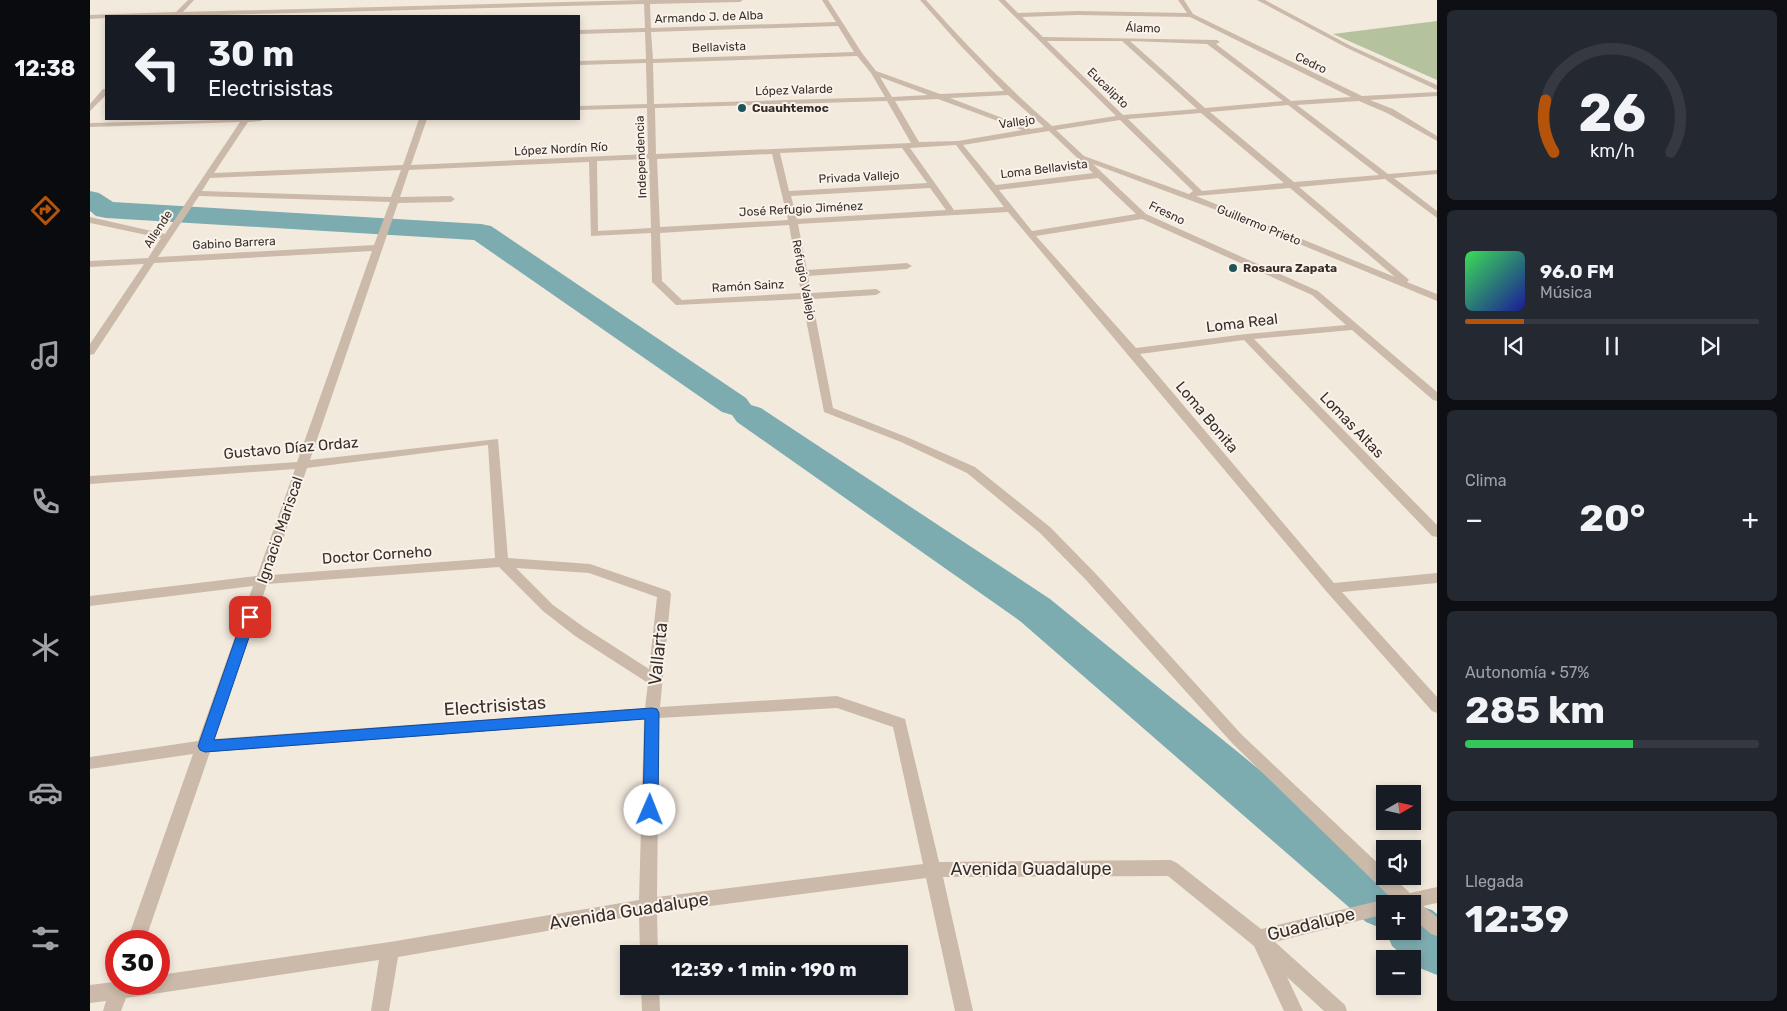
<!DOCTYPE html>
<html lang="es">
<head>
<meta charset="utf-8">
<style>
  :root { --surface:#171b24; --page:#242831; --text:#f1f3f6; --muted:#9ea1a6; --line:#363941; --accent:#b45309 }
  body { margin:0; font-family:Rubik,sans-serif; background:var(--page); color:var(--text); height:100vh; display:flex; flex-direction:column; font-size:19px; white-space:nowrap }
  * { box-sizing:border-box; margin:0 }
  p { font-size:16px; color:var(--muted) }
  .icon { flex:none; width:28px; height:28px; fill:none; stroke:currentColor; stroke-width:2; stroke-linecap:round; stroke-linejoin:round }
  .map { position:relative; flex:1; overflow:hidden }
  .details { display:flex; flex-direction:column; gap:10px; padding:10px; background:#0d0f14; width:350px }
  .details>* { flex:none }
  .top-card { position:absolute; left:15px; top:15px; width:475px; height:105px; border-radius:0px; box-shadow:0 2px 8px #0003; background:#171b24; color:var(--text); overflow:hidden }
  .needle { width:32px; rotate:81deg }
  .fabs { position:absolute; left:1286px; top:785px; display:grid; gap:10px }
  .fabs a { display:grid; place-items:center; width:45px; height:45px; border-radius:0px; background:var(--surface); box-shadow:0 2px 8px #0003; font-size:25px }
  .speed { position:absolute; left:15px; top:930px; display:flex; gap:10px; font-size:25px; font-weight:700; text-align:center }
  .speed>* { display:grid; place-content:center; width:65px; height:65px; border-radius:50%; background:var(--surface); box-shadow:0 2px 8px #0003; line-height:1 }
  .speed .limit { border:8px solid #d22; background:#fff; color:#111 }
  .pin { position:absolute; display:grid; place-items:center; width:42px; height:42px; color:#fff; margin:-21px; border-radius:10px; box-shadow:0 2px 8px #0006 }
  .me { position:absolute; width:55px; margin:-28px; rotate:1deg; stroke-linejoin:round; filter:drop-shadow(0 0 4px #0008) }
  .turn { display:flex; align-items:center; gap:18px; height:105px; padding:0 20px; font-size:22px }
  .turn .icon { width:65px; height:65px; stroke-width:2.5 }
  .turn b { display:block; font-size:35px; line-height:42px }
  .big { font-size:38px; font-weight:700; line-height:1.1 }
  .details .tile { flex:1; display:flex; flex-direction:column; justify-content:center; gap:8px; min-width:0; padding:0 18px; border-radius:8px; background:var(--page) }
  .details .dial { align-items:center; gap:0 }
  .dial svg { height:130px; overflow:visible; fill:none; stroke:var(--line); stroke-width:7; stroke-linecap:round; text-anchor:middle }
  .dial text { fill:var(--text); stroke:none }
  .song { display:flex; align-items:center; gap:15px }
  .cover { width:60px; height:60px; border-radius:8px; background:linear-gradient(135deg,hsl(130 70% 55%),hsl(240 70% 35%)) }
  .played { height:5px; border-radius:2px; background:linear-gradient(90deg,var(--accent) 20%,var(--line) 20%) }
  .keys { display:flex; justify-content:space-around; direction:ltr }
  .heat { display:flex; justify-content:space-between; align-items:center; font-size:28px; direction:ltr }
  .charge { height:8px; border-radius:4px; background:linear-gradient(90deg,#34c759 57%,var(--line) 0) }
  .trip { position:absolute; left:530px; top:945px; width:288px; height:50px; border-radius:0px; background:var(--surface); box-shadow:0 2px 8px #0003; font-weight:700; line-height:50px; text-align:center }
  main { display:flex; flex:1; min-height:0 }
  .tab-bar { display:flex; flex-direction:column; width:90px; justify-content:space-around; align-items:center; background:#090b0e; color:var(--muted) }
  .tab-bar .icon { width:35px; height:35px }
  .tab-bar .current { color:var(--accent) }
  .tab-bar b { font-size:22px; color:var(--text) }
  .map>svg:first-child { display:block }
  .green { fill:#b5c29e }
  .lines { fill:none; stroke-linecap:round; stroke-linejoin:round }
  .river { fill:#7dacb0; fill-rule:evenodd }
  .minor { fill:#cbbaaa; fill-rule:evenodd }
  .route { fill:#1a73e8; stroke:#114b97 }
  .poi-dot { fill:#1f555a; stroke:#faf3eb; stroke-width:2 }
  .labels { text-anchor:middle; stroke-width:4; stroke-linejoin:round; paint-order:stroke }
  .far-street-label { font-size:12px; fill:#382f2a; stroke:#faf3eb }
  .far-poi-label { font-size:12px; font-weight:bold; fill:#382f2a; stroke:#faf3eb; text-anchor:start }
  .street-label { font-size:15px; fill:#382f2a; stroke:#faf3eb }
  .near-street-label { font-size:18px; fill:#382f2a; stroke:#faf3eb }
</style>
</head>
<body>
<main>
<nav class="tab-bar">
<b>12:38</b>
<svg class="icon current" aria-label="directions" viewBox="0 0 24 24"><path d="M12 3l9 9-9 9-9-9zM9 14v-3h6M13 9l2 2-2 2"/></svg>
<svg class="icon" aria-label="music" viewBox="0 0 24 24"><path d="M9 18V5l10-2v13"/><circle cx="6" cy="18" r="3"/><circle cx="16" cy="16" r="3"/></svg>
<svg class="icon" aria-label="phone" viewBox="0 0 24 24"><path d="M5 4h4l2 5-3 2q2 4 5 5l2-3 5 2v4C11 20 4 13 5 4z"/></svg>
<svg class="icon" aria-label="climate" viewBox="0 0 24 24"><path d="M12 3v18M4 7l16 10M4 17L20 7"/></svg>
<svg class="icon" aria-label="car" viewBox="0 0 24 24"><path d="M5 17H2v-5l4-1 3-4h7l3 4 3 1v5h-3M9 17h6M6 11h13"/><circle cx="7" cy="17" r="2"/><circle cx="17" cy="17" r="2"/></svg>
<svg class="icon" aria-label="filters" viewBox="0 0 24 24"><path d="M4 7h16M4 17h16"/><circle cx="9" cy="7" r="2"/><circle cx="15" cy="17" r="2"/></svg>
</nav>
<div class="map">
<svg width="1347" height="1011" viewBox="0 0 1347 1011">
  <rect width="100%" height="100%" fill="#f3eade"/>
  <path class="green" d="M1347,21V80L1243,34Z"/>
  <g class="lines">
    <path class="river" d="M0,191L9,193L23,202L391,224L401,226L656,398L661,405L671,408L960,599L1295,872V876C1309,876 1316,892 1321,903L1342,910L1347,914V975L1327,967L1322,963V959H1317L1302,946L1296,931H1322V904H1295V930L1276,922L930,621L647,422L642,415L632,412L384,240L16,218L6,216L0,211Z"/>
    <path class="minor" d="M98,0H104L93,12L554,0H653L650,2L560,4L561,28L746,22L732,0H738L772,53L786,71L850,94L914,91L869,44L830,0H836C876,45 917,87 962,126L1026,116L908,0H915L928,13L987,11L1097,13L1088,0H1094L1103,14L1272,96L1347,92V96L1280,100L1303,109L1347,136V141L1297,113L1269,101L1207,105L1298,174L1347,170V174L1304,178L1347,211V218L1295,179L1209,187L1317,278L1319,280L1317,282L1347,294V301L1137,214L1003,164L1056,214L1228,291L1347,392V401L1343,400L1262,330L1164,339L1347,525V537L1342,536L1154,340L1050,354L1244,583L1347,573V583L1252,592L1347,697V713L1342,711L1236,591L918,212L708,224L717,270L817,263L822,266L817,269L718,276L721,293L786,289L791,292L786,295L722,299L743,408L819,438L885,467L960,527L1006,574L1152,735L1295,870V876H1302L1320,893L1347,887V903L1333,906L1347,917V936L1341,934L1322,918V904H1295V914L1185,942L1255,1005L1257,1011H1234L1197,977L1213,1011H1194L1164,946L1078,876L853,877L883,1011H865L836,878L567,913L568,954H550L549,915L308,957L299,1011H281L289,960L36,998L31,1011H13L16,1001L0,1003V985L23,982L26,978V984H69V975L300,942L549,900L554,719L120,752L55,941H37L103,754L0,769V757L108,741L163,586L0,606V596L167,576L205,469L0,484V476L207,462L282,251L64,263L4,354L0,355V344L54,264L0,267V261L58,258L71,238L0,223V217L75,234L150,122L0,127V123L175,119L171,121L158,122L124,173L313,165L329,119H337L321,165L558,154L557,108L489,110V106L557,104L556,63L489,65V61L556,59L555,32L489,34V30L555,28L554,4L89,16H16V18L0,19V15L86,12ZM987,15L1100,17L1261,97L1201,101L1126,44L1130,42L1127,40L953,37L932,17ZM748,26L764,52L563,59L561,32ZM957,41H1032L1107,109L1033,115ZM1040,41L1117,44L1193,101L1115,108ZM767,56L781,73L795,97L564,104L563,63ZM790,77L838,95L802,97ZM918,95L954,127L941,129L860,98ZM848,99L932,130L868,141L829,142L805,101ZM797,101L821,143L566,154L565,108ZM1198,105L1289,175L1204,182L1120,112ZM1111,113L1194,183L1112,191L1038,119ZM1030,120L1103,191L1099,194L994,156L966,130ZM959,131L1003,173L906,185L873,145ZM866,145L914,207L864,210L820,148ZM812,148L837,183L699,191L690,153ZM682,154L698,220L570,227L567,159ZM559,159L561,228L508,231L507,161ZM499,162L501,236L561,233L562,282L586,305L712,299L734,412L811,442L877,473L950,533L996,580L1142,743L1301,898L1171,929L1087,863L1081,860L849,862L815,719L747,696L570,707L581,594L579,591L500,564L418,558L408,439L220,460L308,203L361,202L365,199L361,196L310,197L319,170ZM311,170L301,197L112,191L120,178ZM1008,178L1046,214L942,231L909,190ZM840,188L856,210L707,219L701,196ZM1200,188L1305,277L1106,196ZM109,196L300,202L284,245L68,257ZM1052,219L1222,295L1256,325L1156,334L1046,348L946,236ZM699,225L711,293L592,300L572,281L570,233ZM398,445L405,558L181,575L217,468ZM409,567L453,611L485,636L558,683L555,708L124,739L177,584ZM426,568L499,573L567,597L559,669L495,628L463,605ZM747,708L803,727L833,864L567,897L569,718Z
      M1167,0H1175L1261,46L1347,85V90L1257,48Z
      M13,89H16V95L0,111V104Z
      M551,986H569L570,1011H552Z"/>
  </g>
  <path class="route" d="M160,612L164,614L166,617L124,740L562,708L567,709L569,713L568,810L565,814L560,816L555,814L553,810L555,719L115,752L110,750L108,746L153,617L155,614Z"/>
  <g class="poi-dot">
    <circle cx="652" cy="108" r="5"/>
    <circle cx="1143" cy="268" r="5"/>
  </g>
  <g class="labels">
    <g class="far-street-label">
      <text transform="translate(619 17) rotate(-2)" y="4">Armando J. de Alba</text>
      <text transform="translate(1053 28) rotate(2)" y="4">Álamo</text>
      <text transform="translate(629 47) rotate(-2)" y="4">Bellavista</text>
      <text transform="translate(1221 63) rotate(26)" y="4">Cedro</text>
      <text transform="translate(1018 88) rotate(44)" y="4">Eucalipto</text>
      <text transform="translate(704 90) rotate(-2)" y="4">López Valarde</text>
      <text transform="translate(927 122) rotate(-8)" y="4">Vallejo</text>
      <text transform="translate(471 149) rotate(-3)" y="4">López Nordín Río</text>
      <text transform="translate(551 157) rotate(-92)" y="4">Independencia</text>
      <text transform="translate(954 169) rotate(-7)" y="4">Loma Bellavista</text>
      <text transform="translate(769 177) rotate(-3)" y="4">Privada Vallejo</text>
      <text transform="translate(711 209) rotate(-3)" y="4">José Refugio Jiménez</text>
      <text transform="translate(1077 213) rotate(26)" y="4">Fresno</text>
      <text transform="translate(1169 225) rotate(22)" y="4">Guillermo Prieto</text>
      <text transform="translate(68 229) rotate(-57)" y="4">Allende</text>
      <text transform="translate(144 243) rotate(-3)" y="4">Gabino Barrera</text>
      <text transform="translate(714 280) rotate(79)" y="4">Refugio Vallejo</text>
      <text transform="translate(658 286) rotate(-3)" y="4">Ramón Sainz</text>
    </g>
    <g class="far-poi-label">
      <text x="662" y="112">Cuauhtemoc</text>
      <text x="1153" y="272">Rosaura Zapata</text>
    </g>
    <g class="street-label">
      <text transform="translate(1152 323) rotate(-7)" y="5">Loma Real</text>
      <text transform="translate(1117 417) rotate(50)" y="5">Loma Bonita</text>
      <text transform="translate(1262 425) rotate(46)" y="5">Lomas Altas</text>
      <text transform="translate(201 448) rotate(-5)" y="5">Gustavo Díaz Ordaz</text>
      <text transform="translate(190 530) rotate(-71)" y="5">Ignacio Mariscal</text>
      <text transform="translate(287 555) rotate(-4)" y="5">Doctor Corneho</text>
    </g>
    <g class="near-street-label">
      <text transform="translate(568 654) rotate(-84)" y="6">Vallarta</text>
      <text transform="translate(405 706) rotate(-4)" y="6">Electrisistas</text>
      <text x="941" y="875">Avenida Guadalupe</text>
      <text transform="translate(539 911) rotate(-9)" y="6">Avenida Guadalupe</text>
      <text transform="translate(1221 924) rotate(-14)" y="6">Guadalupe</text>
    </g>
  </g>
</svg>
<div class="fabs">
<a><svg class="needle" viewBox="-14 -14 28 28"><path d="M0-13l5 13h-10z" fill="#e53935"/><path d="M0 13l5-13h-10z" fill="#9ea1a6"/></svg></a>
<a><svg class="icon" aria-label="sound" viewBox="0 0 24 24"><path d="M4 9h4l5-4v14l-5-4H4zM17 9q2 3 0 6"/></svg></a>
<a>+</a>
<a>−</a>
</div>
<div class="speed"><div class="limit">30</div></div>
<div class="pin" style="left:160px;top:617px;background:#d93025"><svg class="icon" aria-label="arrive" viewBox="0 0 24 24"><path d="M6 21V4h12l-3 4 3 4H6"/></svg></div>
<svg class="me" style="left:560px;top:810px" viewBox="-20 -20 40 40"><circle r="19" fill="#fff"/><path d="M0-13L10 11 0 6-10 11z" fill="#1a73e8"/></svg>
<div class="trip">12:39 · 1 min · 190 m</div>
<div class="top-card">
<div class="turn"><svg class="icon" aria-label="left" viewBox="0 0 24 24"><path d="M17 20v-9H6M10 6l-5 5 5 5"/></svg><div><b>30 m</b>Electrisistas</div></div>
</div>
</div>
<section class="details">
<div class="tile dial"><svg viewBox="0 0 100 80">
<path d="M14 69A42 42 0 1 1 86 69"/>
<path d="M14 69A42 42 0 0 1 9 37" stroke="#b45309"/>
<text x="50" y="56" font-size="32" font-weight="700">26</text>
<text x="50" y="72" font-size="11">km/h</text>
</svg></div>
<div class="tile">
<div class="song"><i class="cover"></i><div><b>96.0 FM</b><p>Música</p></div></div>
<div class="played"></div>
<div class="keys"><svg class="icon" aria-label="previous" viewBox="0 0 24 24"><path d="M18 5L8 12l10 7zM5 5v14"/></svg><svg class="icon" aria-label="pause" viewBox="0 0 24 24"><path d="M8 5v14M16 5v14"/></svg><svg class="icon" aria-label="next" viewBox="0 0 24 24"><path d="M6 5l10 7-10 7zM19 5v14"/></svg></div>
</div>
<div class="tile"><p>Clima</p>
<div class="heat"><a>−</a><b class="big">20°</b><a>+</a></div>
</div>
<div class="tile"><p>Autonomía · 57%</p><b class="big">285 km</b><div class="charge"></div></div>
<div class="tile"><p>Llegada</p><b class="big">12:39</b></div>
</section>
</main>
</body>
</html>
